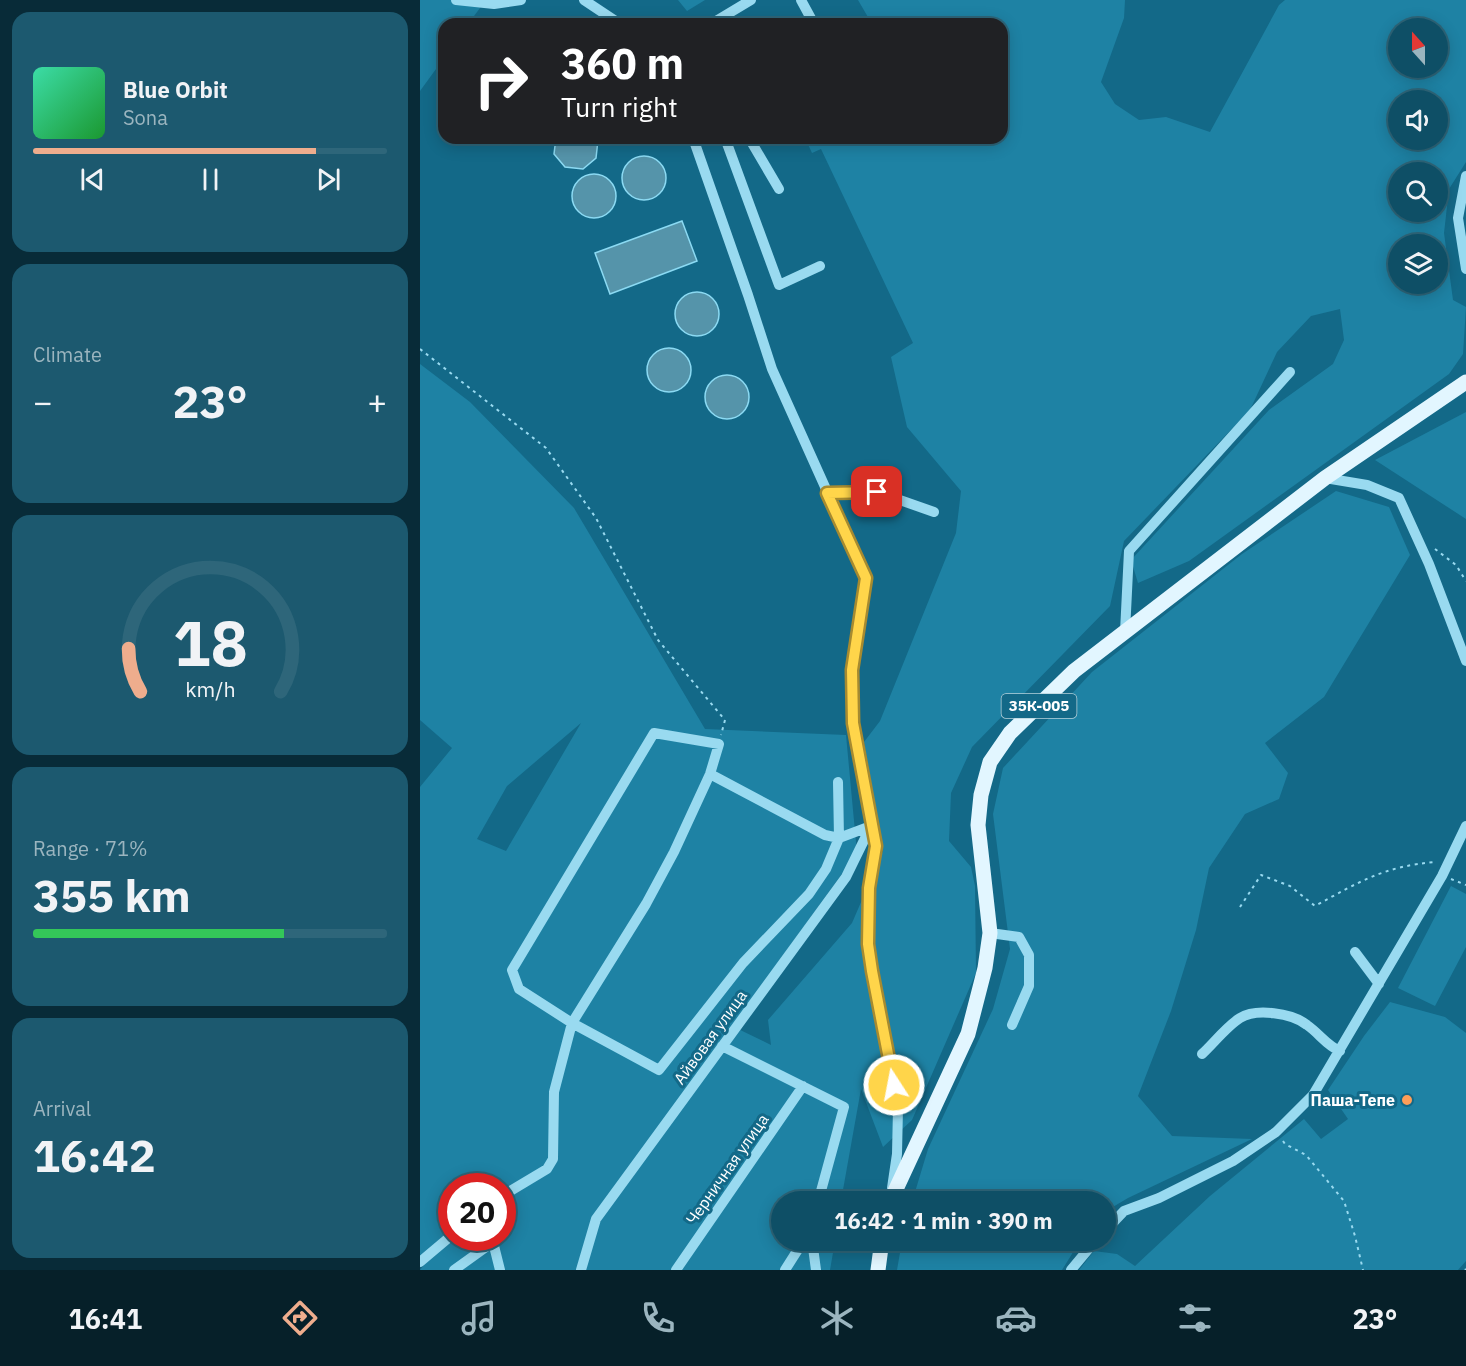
<!DOCTYPE html>
<html lang="en">
<head>
<meta charset="utf-8">
<style>
  :root { --surface:#0e4f66; --page:#1c596f; --text:#f1f3f6; --muted:#9bb5bf; --line:#2e667a; --accent:#eead8d }
  body { margin:0; font-family:"IBM Plex Sans",sans-serif; background:var(--page); color:var(--text); height:100vh; display:flex; flex-direction:column; font-size:22px; white-space:nowrap }
  * { box-sizing:border-box; margin:0 }
  p { font-size:20px; color:var(--muted) }
  .icon { flex:none; width:33px; height:33px; fill:none; stroke:currentColor; stroke-width:2; stroke-linecap:round; stroke-linejoin:round }
  .map { position:relative; flex:1; overflow:hidden }
  .panel { display:flex; flex-direction:column; gap:12px; padding:12px; background:#082b38; width:420px }
  .panel>* { flex:none }
  .hud { position:absolute; left:18px; top:18px; width:570px; height:126px; border-radius:18px; box-shadow:0 3px 15px #0003,0 0 0 2px var(--line); background:#202124; color:#fff; overflow:hidden }
  .needle { width:39px; rotate:339deg }
  .tools { position:absolute; left:968px; top:18px; display:grid; gap:12px }
  .tools a { display:grid; place-items:center; width:60px; height:60px; border-radius:50%; background:var(--surface); box-shadow:0 3px 15px #0003,0 0 0 2px var(--line); font-size:30px }
  .speed { position:absolute; left:18px; top:1173px; display:flex; gap:12px; font-size:30px; font-weight:700; text-align:center }
  .speed>* { display:grid; place-content:center; width:78px; height:78px; border-radius:50%; background:var(--surface); box-shadow:0 3px 15px #0003,0 0 0 2px var(--line); line-height:1 }
  .speed .limit { border:9px solid #d22; background:#fff; color:#111 }
  .pin { position:absolute; display:grid; place-items:center; width:51px; height:51px; color:#fff; margin:-26px; border-radius:12px; box-shadow:0 3px 9px #0006 }
  .me { position:absolute; width:66px; margin:-33px; rotate:349deg; stroke-linejoin:round; filter:drop-shadow(0 0 4px #0008) }
  .turn { display:flex; align-items:center; gap:21px; height:126px; padding:0 24px; font-size:27px }
  .turn .icon { width:78px; height:78px; stroke-width:2.5 }
  .turn b { display:block; font-size:42px; line-height:51px }
  .big { font-size:45px; font-weight:800; line-height:1.1 }
  .panel .tile { flex:1; display:flex; flex-direction:column; justify-content:center; gap:9px; min-width:0; padding:0 21px; border-radius:18px; background:var(--page) }
  .panel .dial { align-items:center; gap:0 }
  .dial svg { height:156px; overflow:visible; fill:none; stroke:var(--line); stroke-width:7; stroke-linecap:round; text-anchor:middle }
  .dial text { fill:var(--text); stroke:none }
  .song { display:flex; align-items:center; gap:18px }
  .cover { width:72px; height:72px; border-radius:9px; background:linear-gradient(135deg,hsl(160 70% 55%),hsl(130 70% 35%)) }
  .played { height:6px; border-radius:3px; background:linear-gradient(90deg,var(--accent) 80%,var(--line) 80%) }
  .keys { display:flex; justify-content:space-around; direction:ltr }
  .heat { display:flex; justify-content:space-between; align-items:center; font-size:33px; direction:ltr }
  .charge { height:9px; border-radius:4px; background:linear-gradient(90deg,#34c759 71%,var(--line) 0) }
  .trip { position:absolute; left:351px; top:1191px; width:345px; height:60px; border-radius:30px; background:var(--surface); box-shadow:0 3px 15px #0003,0 0 0 2px var(--line); font-weight:800; line-height:60px; text-align:center }
  .menu { display:flex; height:96px; justify-content:space-around; align-items:center; background:#062029; color:var(--muted) }
  .menu .icon { width:42px; height:42px }
  .menu .on { color:var(--accent) }
  .menu b { font-size:27px; color:var(--text) }
  main { display:flex; flex:1; min-height:0 }
  .map>svg:first-child { display:block }
  .green { fill:#1e82a4; fill-rule:evenodd }
  .water { fill:#5594aa; stroke:#8bdaf3; stroke-width:1.5 }
  .lines { fill:none; stroke-linecap:round; stroke-linejoin:round }
  .path { stroke:#99daf0; stroke-width:2; stroke-dasharray:3 4.5; stroke-linecap:butt }
  .minor { stroke:#99daf0; stroke-width:10 }
  .major { stroke:#e2f6ff; stroke-width:15 }
  .route-casing { stroke:#a68a30; stroke-width:15 }
  .route { stroke:#ffd54a; stroke-width:10 }
  .poi-dot { fill:#ff9e58; stroke:#136988; stroke-width:2 }
  .labels { text-anchor:middle; stroke-width:6; stroke-linejoin:round; paint-order:stroke }
  .shield { fill:#136988; stroke:#b8d2db; stroke-width:1.5 }
  .shield-label { font-size:15px; font-weight:bold; fill:#fff }
  .street-label { font-size:16px; fill:#fff; stroke:#136988 }
  .poi-label { font-size:16px; font-weight:bold; fill:#fff; stroke:#136988; text-anchor:end }
</style>
</head>
<body>
<main>
<section class="panel">
<div class="tile">
<div class="song"><i class="cover"></i><div><b>Blue Orbit</b><p>Sona</p></div></div>
<div class="played"></div>
<div class="keys"><svg class="icon" aria-label="previous" viewBox="0 0 24 24"><path d="M18 5L8 12l10 7zM5 5v14"/></svg><svg class="icon" aria-label="pause" viewBox="0 0 24 24"><path d="M8 5v14M16 5v14"/></svg><svg class="icon" aria-label="next" viewBox="0 0 24 24"><path d="M6 5l10 7-10 7zM19 5v14"/></svg></div>
</div>
<div class="tile"><p>Climate</p>
<div class="heat"><a>−</a><b class="big">23°</b><a>+</a></div>
</div>
<div class="tile dial"><svg viewBox="0 0 100 80">
<path d="M14 69A42 42 0 1 1 86 69"/>
<path d="M14 69A42 42 0 0 1 8 47" stroke="#eead8d"/>
<text x="50" y="56" font-size="32" font-weight="700">18</text>
<text x="50" y="72" font-size="11">km/h</text>
</svg></div>
<div class="tile"><p>Range · 71%</p><b class="big">355 km</b><div class="charge"></div></div>
<div class="tile"><p>Arrival</p><b class="big">16:42</b></div>
</section>
<div class="map">
<svg width="1046" height="1270" viewBox="0 0 1046 1270">
  <rect width="100%" height="100%" fill="#136988"/>
  <path class="green" d="M0,0H66L48,24H24V58L0,91Z
    M258,0H285L267,11Z
    M438,0H705L704,18L681,82L695,104L719,120L746,117L790,132L859,5L865,0H1046V162L1029,189L1024,233L1033,300L1046,307L1043,354L1029,374L769,561L718,583L711,560L849,410L913,364L924,340L920,309L891,316L857,352L830,410L704,541L690,606L552,747L531,793L529,841L551,867L555,886L556,973L492,1120L463,1147L441,1089L421,1201L362,1202V1240L415,1241L410,1270H0L4,1265L0,1254V787L32,748L0,720V364L50,402L154,508L285,729L426,735L437,853L312,1026L351,1045L348,1020L432,923L463,851L444,742L460,721L536,533L541,491L487,427L471,357L493,343L401,149L392,153L385,138H582V24H452ZM978,28H1017V68H978ZM978,100H1017V140H978ZM978,172H1017V212H978ZM978,244H1017V284H978ZM161,723L86,851L57,839L87,786ZM32,1186H82V1238H32Z
    M1046,412V519L955,460Z
    M916,491L969,507L990,555L904,697L845,743L868,773L859,799L825,814L789,868L776,930L751,1011L718,1096L752,1136L832,1139L708,1198L686,1211V1202H492L508,1149L573,1009L590,949L573,814L583,768L672,672L822,554Z
    M1031,886L1046,894V947L1015,1006L978,988Z
    M970,1002L1025,1017L1046,1033V1261L1038,1270H659L674,1251L697,1254L715,1266L790,1196L884,1119L901,1139L928,1119L908,1090L944,1036Z
    M482,1241V1240L660,1241L642,1270H477Z"/>
  <path class="water" d="M136,138H176L178,140L176,158L163,169L145,167L134,154Z
    M202 178a22 22 0 1 1 44 0a22 22 0 1 1-44 0Z
    M152 196a22 22 0 1 1 44 0a22 22 0 1 1-44 0Z
    M262,221L277,261L190,294L175,253Z
    M255 314a22 22 0 1 1 44 0a22 22 0 1 1-44 0Z
    M227 370a22 22 0 1 1 44 0a22 22 0 1 1-44 0Z
    M285 397a22 22 0 1 1 44 0a22 22 0 1 1-44 0Z"/>
  <g class="lines">
    <path class="path" d="M0,349L126,448L176,518L238,640L305,720L301,735
      M1015,549L1036,565L1046,581
      M1031,879L1046,885
      M820,907L841,875L870,886L895,906C939,882 964,866 1016,862
      M863,1141L865,1144L886,1155L924,1201L935,1236L943,1270
      M1045,1270L1046,1269"/>
    <path class="minor" d="M36,0L74,4L101,0
      M164,0L200,24
      M381,0L394,24
      M291,24L331,0
      M273,138L328,295L352,369L446,578L432,670L433,723L456,846L449,888L448,944L451,971L478,1108L477,1154L472,1188
      M305,138L359,285L400,266
      M329,138L359,189
      M1046,176L1038,218L1046,269
      M905,478L947,485L979,498L1009,564L1046,661
      M407,493L457,492L514,512
      M705,632L709,551L870,372
      M290,774L405,835L419,838L418,782
      M570,933L599,937L609,955V986L592,1025
      M935,952L959,984
      M302,1046L424,1107L398,1202
      M782,1054C793,1044 807,1026 820,1018C836,1008 872,1013 887,1025C900,1034 906,1045 920,1051
      M82,1196L127,1169L133,1159L134,1092L152,1023L226,904L254,852L290,774L299,744L234,733L92,970L99,989L152,1023L239,1070L323,963L389,894L406,869L419,838L451,826
      M686,1230L704,1211L739,1198L813,1161L856,1132L893,1095L1022,876L1046,826
      M72,1238L80,1270
      M392,1240L396,1270
      M0,1262L32,1235
      M34,1270L73,1242
      M161,1270L176,1219L426,877L451,826
      M256,1270L383,1086
      M365,1270L384,1240
      M651,1270L676,1240"/>
    <path class="major" d="M470,1202L548,1034L565,968L570,933L558,825L561,795L570,762L590,733L654,671L905,478L1046,382
      M458,1270L462,1240"/>
  </g>
  <g class="lines">
    <g class="route-casing">
      <path id="route" d="M457,492L407,493L446,578L432,670L433,723L456,846L449,888L448,944L452,971L474,1085"/>
    </g>
    <use href="#route" class="route"/>
  </g>
  <circle class="poi-dot" cx="987" cy="1100" r="6"/>
  <g class="labels">
    <rect class="shield" x="581.5" y="694" width="75" height="24" rx="4.5"/>
    <g class="shield-label">
      <text x="619" y="711">35К-005</text>
    </g>
    <g class="street-label">
      <text transform="translate(290 1037) rotate(-54)" y="6">Айвовая улица</text>
      <text transform="translate(307 1169) rotate(-55)" y="6">Черничная улица</text>
    </g>
    <g class="poi-label">
      <text x="975" y="1106">Паша-Тепе</text>
    </g>
  </g>
</svg>
<div class="tools">
<a><svg class="needle" viewBox="-14 -14 28 28"><path d="M0-13l5 13h-10z" fill="#e53935"/><path d="M0 13l5-13h-10z" fill="#9bb5bf"/></svg></a>
<a><svg class="icon" aria-label="sound" viewBox="0 0 24 24"><path d="M4 9h4l5-4v14l-5-4H4zM17 9q2 3 0 6"/></svg></a>
<a><svg class="icon" aria-label="search" viewBox="0 0 24 24"><circle cx="10" cy="10" r="6"/><path d="M15 15l6 6"/></svg></a>
<a><svg class="icon" aria-label="layers" viewBox="0 0 24 24"><path d="M12 4l9 5-9 5-9-5zM3 14l9 5 9-5"/></svg></a>
</div>
<div class="speed"><div class="limit">20</div></div>
<div class="pin" style="left:457px;top:492px;background:#d93025"><svg class="icon" aria-label="arrive" viewBox="0 0 24 24"><path d="M6 21V4h12l-3 4 3 4H6"/></svg></div>
<svg class="me" style="left:474px;top:1085px" viewBox="-20 -20 40 40"><circle r="17" fill="#ffd54a" stroke="#fff" stroke-width="3"/><path d="M0-11L8 9 0 5-8 9z" fill="#fff"/></svg>
<div class="trip">16:42 · 1 min · 390 m</div>
<div class="hud">
<div class="turn"><svg class="icon" aria-label="right" viewBox="0 0 24 24"><path d="M7 20v-9h11M14 6l5 5-5 5"/></svg><div><b>360 m</b>Turn right</div></div>
</div>
</div>
</main>
<nav class="menu">
<b>16:41</b>
<svg class="icon on" aria-label="directions" viewBox="0 0 24 24"><path d="M12 3l9 9-9 9-9-9zM9 14v-3h6M13 9l2 2-2 2"/></svg>
<svg class="icon" aria-label="music" viewBox="0 0 24 24"><path d="M9 18V5l10-2v13"/><circle cx="6" cy="18" r="3"/><circle cx="16" cy="16" r="3"/></svg>
<svg class="icon" aria-label="phone" viewBox="0 0 24 24"><path d="M5 4h4l2 5-3 2q2 4 5 5l2-3 5 2v4C11 20 4 13 5 4z"/></svg>
<svg class="icon" aria-label="climate" viewBox="0 0 24 24"><path d="M12 3v18M4 7l16 10M4 17L20 7"/></svg>
<svg class="icon" aria-label="car" viewBox="0 0 24 24"><path d="M5 17H2v-5l4-1 3-4h7l3 4 3 1v5h-3M9 17h6M6 11h13"/><circle cx="7" cy="17" r="2"/><circle cx="17" cy="17" r="2"/></svg>
<svg class="icon" aria-label="filters" viewBox="0 0 24 24"><path d="M4 7h16M4 17h16"/><circle cx="9" cy="7" r="2"/><circle cx="15" cy="17" r="2"/></svg>
<b>23°</b>
</nav>
</body>
</html>
